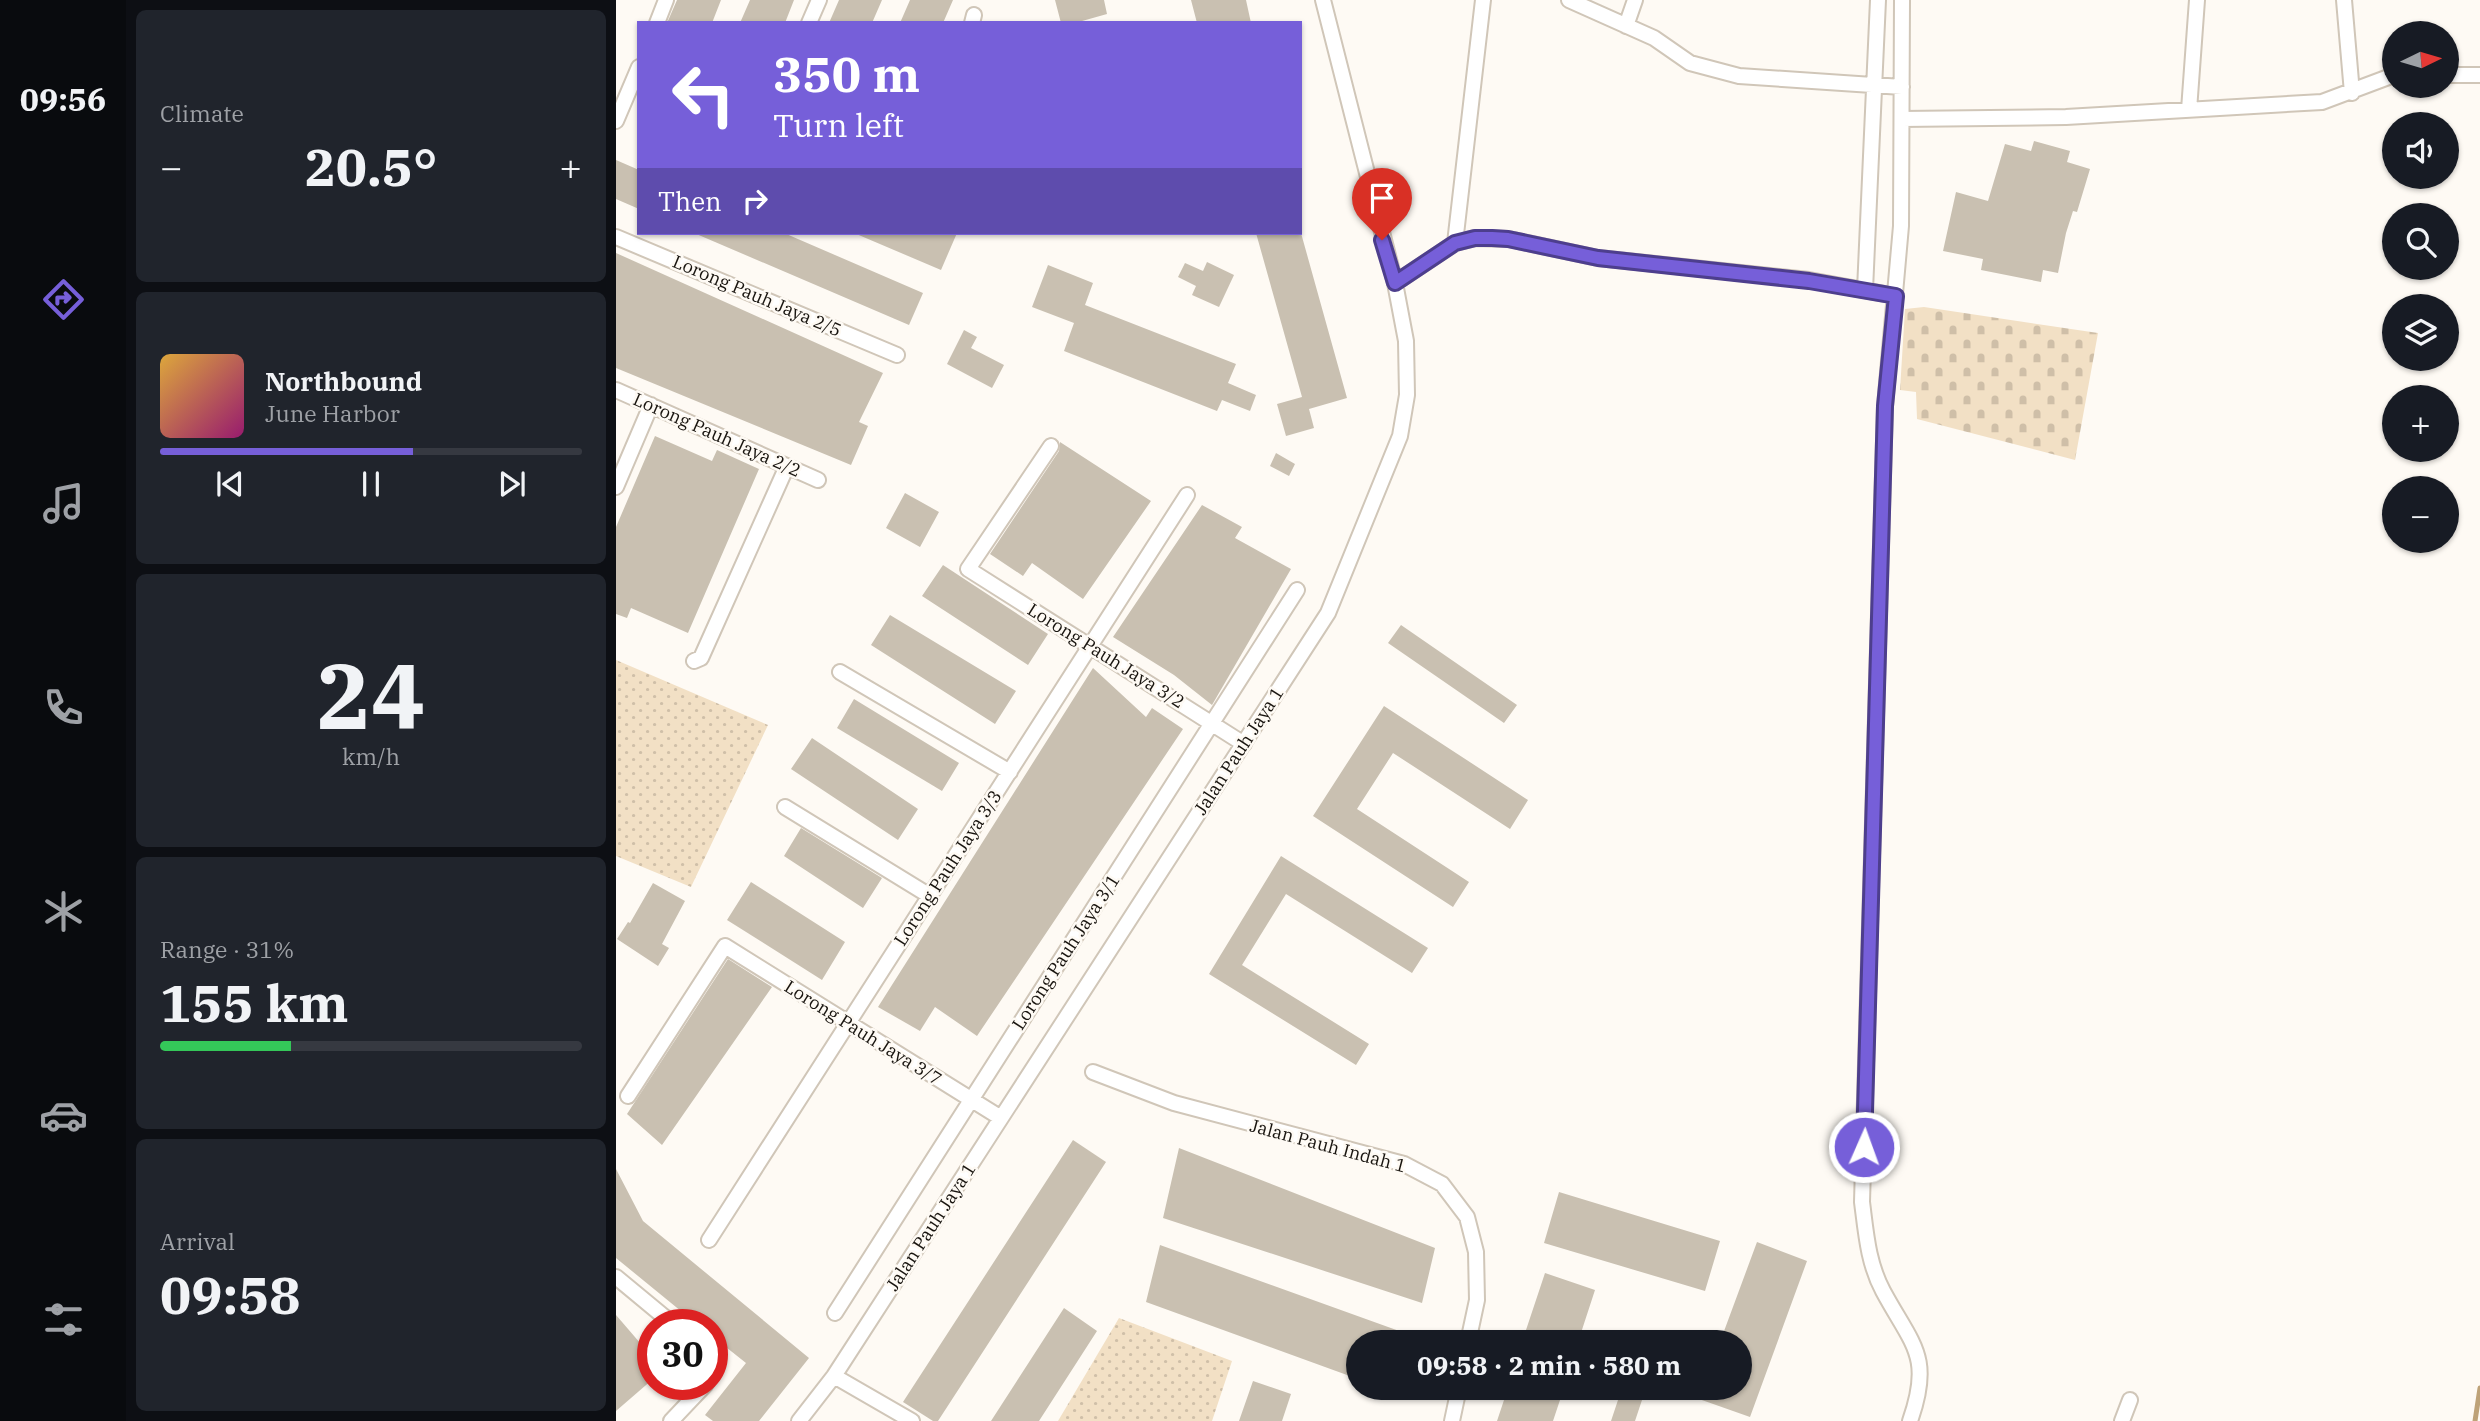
<!DOCTYPE html>
<html lang="en">
<head>
<meta charset="utf-8">
<style>
  :root { --surface:#171b24; --page:#20242c; --text:#f1f3f6; --muted:#9ea1a6; --line:#363941; --accent:#765fd9 }
  body { margin:0; font-family:"IBM Plex Serif",serif; background:var(--page); color:var(--text); height:100vh; display:flex; flex-direction:column; font-size:26px; white-space:nowrap }
  * { box-sizing:border-box; margin:0 }
  p { font-size:23px; color:var(--muted) }
  .icon { flex:none; width:38px; height:38px; fill:none; stroke:currentColor; stroke-width:2; stroke-linecap:round; stroke-linejoin:round }
  .map { position:relative; flex:1; overflow:hidden }
  .drawer { display:flex; flex-direction:column; gap:10px; padding:10px; background:#0d0f14; width:490px }
  .drawer>* { flex:none }
  .guide { position:absolute; left:21px; top:21px; width:665px; height:214px; border-radius:0px; box-shadow:0 2px 5px #0004; background:#765fd9; color:#fff; overflow:hidden }
  .needle { width:46px; rotate:85deg }
  .fabs { position:absolute; left:1766px; top:21px; display:grid; gap:14px }
  .fabs a { display:grid; place-items:center; width:77px; height:77px; border-radius:50%; background:var(--surface); box-shadow:0 2px 5px #0004; font-size:35px }
  .speed { position:absolute; left:21px; top:1309px; display:flex; gap:14px; font-size:35px; font-weight:700; text-align:center }
  .speed>* { display:grid; place-content:center; width:91px; height:91px; border-radius:50%; background:var(--surface); box-shadow:0 2px 5px #0004; line-height:1 }
  .speed .limit { border:10px solid #d22; background:#fff; color:#111 }
  .pin { position:absolute; display:grid; place-items:center; width:60px; height:60px; color:#fff; margin:-72px -30px; border-radius:50% 50% 50% 0; rotate:-45deg; box-shadow:0 0 7px #0007 }
  .pin .icon { rotate:45deg }
  .me { position:absolute; width:77px; margin:-38px; rotate:2deg; stroke-linejoin:round; filter:drop-shadow(0 0 5px #0008) }
  .turn { display:flex; align-items:center; gap:24px; height:147px; padding:0 21px; font-size:32px }
  .turn .icon { width:91px; height:91px; stroke-width:2.5 }
  .turn b { display:block; font-size:49px; line-height:60px }
  .then { display:flex; align-items:center; height:66px; padding:0 21px; background:#0003; gap:14px; font-size:26px }
  .big { font-size:52px; font-weight:800; line-height:1.1 }
  .drawer .widget { flex:1; display:flex; flex-direction:column; justify-content:center; gap:10px; min-width:0; padding:0 24px; border-radius:10px; background:var(--page) }
  .drawer .dial { align-items:center; gap:0 }
  .dial b { font-size:91px; line-height:1 }
  .song { display:flex; align-items:center; gap:21px }
  .cover { width:84px; height:84px; border-radius:10px; background:linear-gradient(135deg,hsl(40 70% 55%),hsl(320 70% 35%)) }
  .played { height:7px; border-radius:4px; background:linear-gradient(90deg,var(--accent) 60%,var(--line) 60%) }
  .keys { display:flex; justify-content:space-around; direction:ltr }
  .heat { display:flex; justify-content:space-between; align-items:center; font-size:38px; direction:ltr }
  .charge { height:10px; border-radius:5px; background:linear-gradient(90deg,#34c759 31%,var(--line) 0) }
  .trip { position:absolute; left:730px; top:1330px; width:406px; height:70px; border-radius:35px; background:var(--surface); box-shadow:0 2px 5px #0004; font-weight:800; line-height:70px; text-align:center }
  main { display:flex; flex:1; min-height:0 }
  .menu { display:flex; flex-direction:column; width:126px; justify-content:space-around; align-items:center; background:#090b0e; color:var(--muted) }
  .menu .icon { width:49px; height:49px }
  .menu .current { color:var(--accent) }
  .menu b { font-size:32px; color:var(--text) }
  .map>svg:first-child { display:block }
  .green { fill:url(#green-dots) }
  .cemetery { fill:url(#cemetery-stones) }
  .lines { fill:none; stroke-linecap:round; stroke-linejoin:round }
  .stream { stroke:#bea278; stroke-width:5 }
  .building { fill:#c9c0b1 }
  .street-casing { stroke:#d0c6b8; stroke-width:18 }
  .street { stroke:#fff; stroke-width:14 }
  .route-casing { stroke:#4d3e8d; stroke-width:18 }
  .route { stroke:#765fd9; stroke-width:12 }
  .labels { text-anchor:middle; stroke-width:5; stroke-linejoin:round; paint-order:stroke }
  .street-label { font-size:18px; fill:#18140f; stroke:#fefaf4 }
</style>
</head>
<body>
<main>
<nav class="menu">
<b>09:56</b>
<svg class="icon current" aria-label="directions" viewBox="0 0 24 24"><path d="M12 3l9 9-9 9-9-9zM9 14v-3h6M13 9l2 2-2 2"/></svg>
<svg class="icon" aria-label="music" viewBox="0 0 24 24"><path d="M9 18V5l10-2v13"/><circle cx="6" cy="18" r="3"/><circle cx="16" cy="16" r="3"/></svg>
<svg class="icon" aria-label="phone" viewBox="0 0 24 24"><path d="M5 4h4l2 5-3 2q2 4 5 5l2-3 5 2v4C11 20 4 13 5 4z"/></svg>
<svg class="icon" aria-label="climate" viewBox="0 0 24 24"><path d="M12 3v18M4 7l16 10M4 17L20 7"/></svg>
<svg class="icon" aria-label="car" viewBox="0 0 24 24"><path d="M5 17H2v-5l4-1 3-4h7l3 4 3 1v5h-3M9 17h6M6 11h13"/><circle cx="7" cy="17" r="2"/><circle cx="17" cy="17" r="2"/></svg>
<svg class="icon" aria-label="filters" viewBox="0 0 24 24"><path d="M4 7h16M4 17h16"/><circle cx="9" cy="7" r="2"/><circle cx="15" cy="17" r="2"/></svg>
</nav>
<section class="drawer">
<div class="widget"><p>Climate</p>
<div class="heat"><a>−</a><b class="big">20.5°</b><a>+</a></div>
</div>
<div class="widget">
<div class="song"><i class="cover"></i><div><b>Northbound</b><p>June Harbor</p></div></div>
<div class="played"></div>
<div class="keys"><svg class="icon" aria-label="previous" viewBox="0 0 24 24"><path d="M18 5L8 12l10 7zM5 5v14"/></svg><svg class="icon" aria-label="pause" viewBox="0 0 24 24"><path d="M8 5v14M16 5v14"/></svg><svg class="icon" aria-label="next" viewBox="0 0 24 24"><path d="M6 5l10 7-10 7zM19 5v14"/></svg></div>
</div>
<div class="widget dial"><b>24</b><p>km/h</p></div>
<div class="widget"><p>Range · 31%</p><b class="big">155 km</b><div class="charge"></div></div>
<div class="widget"><p>Arrival</p><b class="big">09:58</b></div>
</section>
<div class="map">
<svg width="1864" height="1421" viewBox="0 0 1864 1421">
  <defs>
    <pattern id="green-dots" width="8" height="8" patternUnits="userSpaceOnUse" patternTransform="scale(1.75)"><rect width="8" height="8" fill="#f2e0c5"/><path d="M2 2h.1M6 6h.1" fill="none" stroke="#cfbfa8" stroke-width="1.8" stroke-linecap="round"/></pattern>
    <pattern id="cemetery-stones" width="16" height="16" patternUnits="userSpaceOnUse" patternTransform="scale(1.75)"><rect width="16" height="16" fill="#f2e0c5"/><path d="M2 7V4a2 2 0 0 1 4 0v3zM10 15v-3a2 2 0 0 1 4 0v3z" fill="#cfbfa8"/></pattern>
  </defs>
  <rect width="100%" height="100%" fill="#fefaf4"/>
  <path class="green" d="M0,660L152,725L75,887L0,856Z
    M503,1318L616,1361L596,1421H442Z"/>
  <path class="cemetery" d="M1308,307L1482,333L1459,460L1301,419L1300,392L1284,390L1289,309Z"/>
  <g class="lines">
    <path class="stream" d="M1859,1421L1864,1388"/>
  </g>
  <path class="building" d="M61,0H105L96,23H51Z
    M134,0H178L169,23H124Z
    M223,0H266L256,23H213Z
    M294,0H337L327,23H284Z
    M439,0H488L491,14L459,23H445Z
    M575,0H630L635,23H581Z
    M1418,141L1454,151L1451,162L1474,169L1461,212L1457,211L1450,233L1442,273L1427,270L1425,282L1365,270L1367,259L1327,251L1340,192L1372,201L1389,144L1415,151Z
    M0,160L23,170V209L0,199Z
    M78,233H168L307,293L293,325Z
    M238,233H341L325,270Z
    M640,233H685L731,398L693,409L698,428L670,436L661,404L686,397Z
    M0,253L267,373L243,422L252,426L235,465L0,368Z
    M591,262L618,275L603,307L576,295L580,286L562,277L569,263L587,271Z
    M432,265L477,283L469,305L620,364L612,383L640,395L634,411L606,400L601,411L448,351L458,323L416,307Z
    M348,330L361,337L355,348L388,365L376,388L331,364Z
    M39,436L96,461L101,450L143,469L72,633L15,608L11,618L0,614V527Z
    M444,442L535,501L467,599L416,563L407,576L374,554L443,451Z
    M660,453L679,464L673,476L654,466Z
    M289,493L323,512L304,547L270,528Z
    M586,505L626,527L619,538L675,569L596,705L558,675L497,637Z
    M327,565L432,634L412,665L306,596Z
    M274,615L400,691L379,724L255,645Z
    M785,625L901,705L888,723L772,643Z
    M477,668L530,717L536,708L567,729L361,1036L319,1007L304,1031L262,1007Z
    M238,699L343,763L326,791L221,728Z
    M768,706L912,800L894,829L777,753L741,809L853,882L837,907L697,816Z
    M196,738L302,809L282,840L175,769Z
    M185,828L266,878L247,908L168,856Z
    M665,856L812,948L796,973L670,894L626,965L753,1044L740,1065L593,974Z
    M135,882L229,942L206,980L111,920Z
    M37,883L69,901L46,944L53,948L42,966L1,939L12,922L14,923Z
    M112,959L156,987L46,1145L11,1114Z
    M457,1140L490,1162L322,1421H317L287,1402Z
    M563,1148L819,1248L806,1303L547,1218Z
    M0,1169L27,1221L193,1358L143,1421H97L89,1415L130,1363L96,1336V1325H82L0,1258Z
    M943,1192L1104,1241L1089,1291L928,1243Z
    M1141,1242L1191,1261L1134,1417L1083,1399L1087,1388H1124V1342H1104Z
    M544,1245L811,1341L810,1342H742V1379L530,1302Z
    M929,1273L979,1290L962,1342H906Z
    M448,1308L481,1331L423,1421H375Z
    M0,1315L37,1358V1379L0,1411Z
    M637,1381L675,1394L666,1421H623Z
    M892,1388H948L937,1421H881Z
    M1006,1388H1030L1019,1421H995Z"/>
  <g class="lines">
    <g class="street-casing">
      <path id="street" d="M953,0L1038,38L1074,63L1123,76L1286,87
        M1286,0L1285,226L1269,406L1246,1202C1250,1233 1252,1263 1267,1291C1296,1345 1317,1356 1294,1421
        M1728,0L1736,93
        M41,23L50,0
        M193,23L203,0
        M356,23L358,15
        M1010,26L1019,0
        M1830,75H1864
        M1573,110L1581,0
        M1286,119L1450,117L1706,102L1778,75
        M0,121L23,67
        M0,237L281,355
        M839,243L867,0
        M779,283L839,243L859,238L893,239L982,258L1193,280L1280,296
        M1249,290L1262,0
        M0,390L202,480
        M435,446L352,569L628,744
        M0,487L35,405
        M78,661L85,658L171,466
        M224,672L394,772
        M169,807L314,896
        M477,1072L558,1103L788,1164L826,1184L851,1217L860,1252L861,1300L852,1342
        M12,1096L109,946L385,1118
        M93,1240L571,495
        M0,1277L58,1325
        M219,1313L681,590
        M96,1367V1368
        M218,1376L296,1421
        M55,1421L90,1384
        M183,1421L218,1376L712,613L784,436L791,395L790,341L779,283L707,0
        M836,1421L843,1388
        M1506,1421L1514,1400"/>
    </g>
    <use href="#street" class="street"/>
  </g>
  <g class="lines">
    <g class="route-casing">
      <path id="route" d="M766,240L779,283L839,243L859,238H876L892,239L982,258L1193,281L1280,296L1269,406L1248,1147"/>
    </g>
    <use href="#route" class="route"/>
  </g>
  <g class="labels">
    <g class="street-label">
      <text transform="translate(141 296) rotate(23)" y="6">Lorong Pauh Jaya 2/5</text>
      <text transform="translate(101 435) rotate(24)" y="6">Lorong Pauh Jaya 2/2</text>
      <text transform="translate(490 656) rotate(32)" y="6">Lorong Pauh Jaya 3/2</text>
      <text transform="translate(623 751) rotate(-57)" y="6">Jalan Pauh Jaya 1</text>
      <text transform="translate(332 868) rotate(-57)" y="6">Lorong Pauh Jaya 3/3</text>
      <text transform="translate(450 952) rotate(-57)" y="6">Lorong Pauh Jaya 3/1</text>
      <text transform="translate(247 1033) rotate(32)" y="6">Lorong Pauh Jaya 3/7</text>
      <text transform="translate(712 1146) rotate(15)" y="6">Jalan Pauh Indah 1</text>
      <text transform="translate(315 1227) rotate(-57)" y="6">Jalan Pauh Jaya 1</text>
    </g>
  </g>
</svg>
<div class="fabs">
<a><svg class="needle" viewBox="-14 -14 28 28"><path d="M0-13l5 13h-10z" fill="#e53935"/><path d="M0 13l5-13h-10z" fill="#9ea1a6"/></svg></a>
<a><svg class="icon" aria-label="sound" viewBox="0 0 24 24"><path d="M4 9h4l5-4v14l-5-4H4zM17 9q2 3 0 6"/></svg></a>
<a><svg class="icon" aria-label="search" viewBox="0 0 24 24"><circle cx="10" cy="10" r="6"/><path d="M15 15l6 6"/></svg></a>
<a><svg class="icon" aria-label="layers" viewBox="0 0 24 24"><path d="M12 4l9 5-9 5-9-5zM3 14l9 5 9-5"/></svg></a>
<a>+</a>
<a>−</a>
</div>
<div class="speed"><div class="limit">30</div></div>
<div class="pin" style="left:766px;top:240px;background:#d93025"><svg class="icon" aria-label="arrive" viewBox="0 0 24 24"><path d="M6 21V4h12l-3 4 3 4H6"/></svg></div>
<svg class="me" style="left:1248px;top:1147px" viewBox="-20 -20 40 40"><circle r="17" fill="#765fd9" stroke="#fff" stroke-width="3"/><path d="M0-11L8 9 0 5-8 9z" fill="#fff"/></svg>
<div class="trip">09:58 · 2 min · 580 m</div>
<div class="guide">
<div class="turn"><svg class="icon" aria-label="left" viewBox="0 0 24 24"><path d="M17 20v-9H6M10 6l-5 5 5 5"/></svg><div><b>350 m</b>Turn left</div></div>
<div class="then">Then<svg class="icon" aria-label="right" viewBox="0 0 24 24"><path d="M7 20v-9h11M14 6l5 5-5 5"/></svg></div>
</div>
</div>
</main>
</body>
</html>
